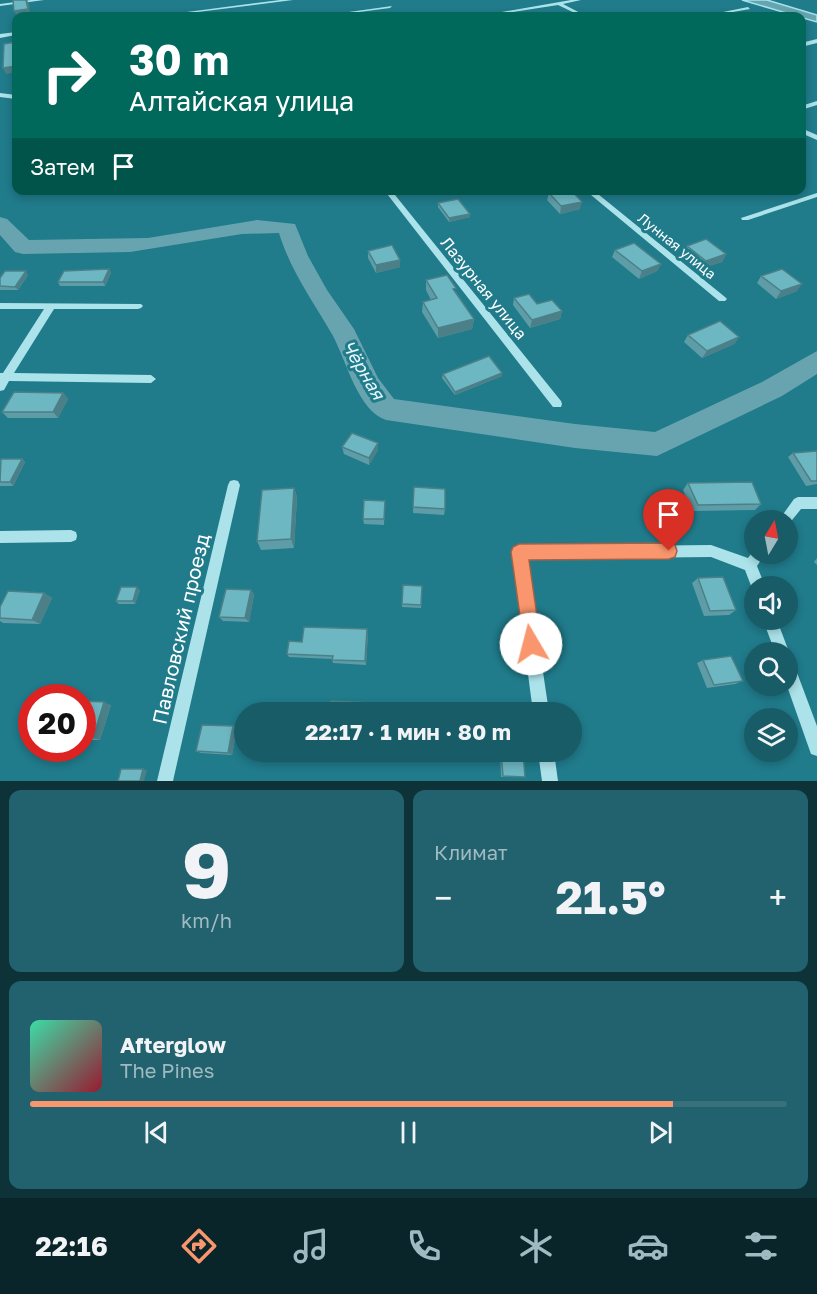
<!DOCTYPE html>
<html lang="ru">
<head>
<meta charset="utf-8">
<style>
  :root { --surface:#185c68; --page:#21626e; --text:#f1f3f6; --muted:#9fbac0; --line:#36717c; --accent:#f9966d }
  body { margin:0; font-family:"Golos Text",sans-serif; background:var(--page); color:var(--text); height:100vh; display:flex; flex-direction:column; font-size:22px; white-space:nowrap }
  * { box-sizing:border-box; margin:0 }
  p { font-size:20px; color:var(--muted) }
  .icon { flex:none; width:33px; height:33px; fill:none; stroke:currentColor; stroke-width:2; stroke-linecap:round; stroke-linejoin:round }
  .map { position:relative; height:781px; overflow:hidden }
  .sheet { display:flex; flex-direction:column; gap:9px; padding:9px; background:#0d3339; flex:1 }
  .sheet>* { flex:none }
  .top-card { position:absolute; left:12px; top:12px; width:794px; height:183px; border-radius:12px; box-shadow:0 3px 9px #0003; background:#00695c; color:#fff; overflow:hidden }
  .needle { width:39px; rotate:10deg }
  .buttons { position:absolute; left:744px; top:510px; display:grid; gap:12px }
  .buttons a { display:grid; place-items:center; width:54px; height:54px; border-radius:50%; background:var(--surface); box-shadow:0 3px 9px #0003; font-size:30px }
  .speed { position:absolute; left:18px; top:684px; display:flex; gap:12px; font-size:30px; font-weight:700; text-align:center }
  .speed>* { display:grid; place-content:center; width:78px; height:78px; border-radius:50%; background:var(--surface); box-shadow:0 3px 9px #0003; line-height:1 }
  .speed .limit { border:9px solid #d22; background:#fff; color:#111 }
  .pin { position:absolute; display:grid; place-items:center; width:51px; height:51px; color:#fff; margin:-62px -26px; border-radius:50% 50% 50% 0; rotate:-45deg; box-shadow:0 0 6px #0007 }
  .pin .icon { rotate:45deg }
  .me { position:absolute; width:66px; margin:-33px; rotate:352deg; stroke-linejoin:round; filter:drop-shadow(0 0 4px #0008) }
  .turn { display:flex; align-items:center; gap:21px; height:126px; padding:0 18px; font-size:27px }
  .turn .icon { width:78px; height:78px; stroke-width:2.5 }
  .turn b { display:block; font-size:42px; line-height:51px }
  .then { display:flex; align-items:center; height:57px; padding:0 18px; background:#0003; gap:12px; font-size:22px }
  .big { font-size:45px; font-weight:700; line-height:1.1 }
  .sheet .widget { flex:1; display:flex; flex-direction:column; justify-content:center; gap:9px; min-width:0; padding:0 21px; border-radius:12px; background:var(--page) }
  .sheet .dial { align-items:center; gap:0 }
  .dial b { font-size:78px; line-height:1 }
  .song { display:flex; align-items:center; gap:18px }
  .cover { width:72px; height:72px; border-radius:9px; background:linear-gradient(135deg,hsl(160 70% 55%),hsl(350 70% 35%)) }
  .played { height:6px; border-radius:3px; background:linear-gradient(90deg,var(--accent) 85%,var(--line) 85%) }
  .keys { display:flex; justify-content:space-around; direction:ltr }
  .heat { display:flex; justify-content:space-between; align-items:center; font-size:33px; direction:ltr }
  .sheet .tiles { flex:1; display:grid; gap:9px; grid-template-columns:1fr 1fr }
  .widget:last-child { grid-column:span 2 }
  .trip { position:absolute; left:234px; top:702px; width:348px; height:60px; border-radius:30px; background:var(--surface); box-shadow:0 3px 9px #0003; font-weight:700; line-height:60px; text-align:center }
  .dock { display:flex; height:96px; justify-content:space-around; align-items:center; background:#0a252a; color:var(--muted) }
  .dock .icon { width:42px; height:42px }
  .dock .on { color:var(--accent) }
  .dock b { font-size:27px; color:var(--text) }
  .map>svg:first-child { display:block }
  .water { fill:#68a4af; stroke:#a0e4ed; stroke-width:1.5 }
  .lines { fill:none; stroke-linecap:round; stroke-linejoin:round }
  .river { fill:#68a4af; fill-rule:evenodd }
  .minor { fill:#ace3eb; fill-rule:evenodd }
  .wall { fill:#5e9da7 }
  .shaded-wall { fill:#4c8088 }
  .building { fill:#6db7c2; stroke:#4c8088; stroke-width:1.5 }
  .route { fill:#f9966d; stroke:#a26247; stroke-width:1.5 }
  .labels { text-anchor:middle; stroke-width:6; stroke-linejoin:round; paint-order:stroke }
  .far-street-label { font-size:14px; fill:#fff; stroke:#207b8b }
  .street-label { font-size:16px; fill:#fff; stroke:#207b8b }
  .water-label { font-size:18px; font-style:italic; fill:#eaf9fb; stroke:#207b8b }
  .near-street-label { font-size:20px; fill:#fff; stroke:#207b8b }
</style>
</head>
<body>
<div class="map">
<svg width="817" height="781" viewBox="0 0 817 781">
  <rect width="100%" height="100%" fill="#207b8b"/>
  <path class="water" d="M742,0H767L817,15V22Z"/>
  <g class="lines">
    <path class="river" d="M0,217L7,219L29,240L148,238L257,220L295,224L308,256L327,290L354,329L378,378L394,399L575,424L655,432L762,382L817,351V374L782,396L657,456L575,448L386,420C358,411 346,360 333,336C313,301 291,272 279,233L242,234L130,252L23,254L15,252L0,235Z"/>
    <path class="minor" d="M31,0H44L0,6V4Z
      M280,0H293L166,16H156Z
      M571,0H581L563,4L586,16H581L558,5L487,16H479Z
      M392,6L390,8L329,16H320Z
      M748,7L750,9L710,16H703Z
      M16,32V35L0,38V34Z
      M817,39V43L801,47V43Z
      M0,93L16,95V99L0,97Z
      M817,101V105L801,110V106Z
      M801,128L817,135V140L801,133Z
      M384,190H391L561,401L562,404L561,407H553Z
      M585,190H593L725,297L727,299L725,301H719Z
      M817,193V197L748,220H742L741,218Z
      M0,303L141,304L143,306L141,308L138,309H54L14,373L151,375L156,379L151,383L9,381L4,390L0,391V373H3L44,309H0Z
      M234,480L238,481L240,485L173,781H157L228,485L230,481Z
      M798,497H817V509H801L788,525V520H779L794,499Z
      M71,530L76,532L77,536L76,540L71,542L0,543V531Z
      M711,545L748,558L754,550V554H765L757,566L765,586H754V591H753L745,570L711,557L526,559L549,712H533L512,553L514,549L519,547Z
      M763,620H777L789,652L788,656V652H775Z
      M788,660L793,662L817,726V756L811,754L787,686Z
      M538,752H554L558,781H542Z"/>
  </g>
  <path class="wall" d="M549,193L580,209L560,214L547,200Z
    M438,203L470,217L449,222L438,207Z
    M687,246L726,254L722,262L702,268L683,253Z
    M615,250L661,264L657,271L639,279L612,257Z
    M368,251L400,260V267L376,273L368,258Z
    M109,269L111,273L105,286H60L58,282Z
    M28,275L18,290H0V278Z
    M761,276L797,291L776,299L757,283Z
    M426,280L456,292L474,319L472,329L438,338L422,312L423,302L431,300L426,290Z
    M514,298L562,311L560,319L530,328L513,305Z
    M688,335L739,337L734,344L702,358L684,342Z
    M502,373V376L455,395L442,378L443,374Z
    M63,393L68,399L58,418H8L2,412Z
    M342,447L378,450L369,465L344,454Z
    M817,451V484L806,486L788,457L793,453Z
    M22,459L25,462L13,486H0V460Z
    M688,483L761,504L755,510L692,511L683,490Z
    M414,487L445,509L444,515L413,513Z
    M294,488L297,497L294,548L261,550L257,541Z
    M385,501L384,525L364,524L363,519Z
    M817,558V565L814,562Z
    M698,578L736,610L729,615L704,616L692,583Z
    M403,585L422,586L421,608L402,607Z
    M140,590L135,604H119L116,601Z
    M251,590L254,595L249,622L223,621L219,617Z
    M44,593L52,598L40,624L3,623L0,621V607Z
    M368,633L366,665L333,663L332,659L289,657L287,654L302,642Z
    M703,660L743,681L735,684L707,688L697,663Z
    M82,701L111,705L100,740H82Z
    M233,726L237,729L232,755L201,753L196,751Z
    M500,752H523L525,777H501Z"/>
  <path class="shaded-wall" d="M27,0L29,4L30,15L17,16L14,11Z
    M16,45V72L6,74L3,68Z
    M417,190H434L417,193Z
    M582,202L580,209L560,214L561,206Z
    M470,214V217L449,222V218Z
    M726,254L722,262L702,268L706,261Z
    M400,260V267L376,273V265Z
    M661,264L657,271L639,279L642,271Z
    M109,269L111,273L105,286L103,282Z
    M26,271L28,275L18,290L15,287Z
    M802,284L797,291L776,299L781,291Z
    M562,311L560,319L530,328L532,320Z
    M474,319L472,329L438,338V328Z
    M739,337L734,344L702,358L707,351Z
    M502,373V376L455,395V392Z
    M63,393L68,399L58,418L53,412Z
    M378,443V450L369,465V458Z
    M22,459L25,462L13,486L10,482Z
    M294,488L297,497L294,548L291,539Z
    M137,587L140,590L135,604L133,601Z
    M251,590L254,595L249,622L245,618Z
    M44,593L52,598L40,624L32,620Z
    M367,629L368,633L366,665L365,661Z
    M104,702L111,705L100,740L93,738Z
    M233,726L237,729L232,755L228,753Z
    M143,769L147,770L144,781H140Z"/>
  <path class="building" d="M13,0H26L28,9L14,11Z
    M16,42V66L3,68L4,44Z
    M561,190H571L582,202L561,206L549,193Z
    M458,199L470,214L449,218L438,203Z
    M706,239L726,254L706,261L687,246Z
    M634,243L661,264L642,271L615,250Z
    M392,245L400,260L376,265L368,251Z
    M109,269L103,282H58L64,271Z
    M782,269L802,284L781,291L761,276Z
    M5,271H26L15,287L0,286V278Z
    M447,275L456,288L453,289L474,319L438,328L423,302L437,298L426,280Z
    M529,294L537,304L552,300L562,311L532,320L514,298Z
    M720,321L739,337L707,351L688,335Z
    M489,356L502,373L455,392L443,374Z
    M14,392L63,393L53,412H2Z
    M352,433L378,443L369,458L342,447Z
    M817,451V481H811L793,453Z
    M1,459H22L10,482H0Z
    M752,482L761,504L698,505L688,483Z
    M414,487L445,489V509L413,507Z
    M294,488L291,539L257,541L262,490Z
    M364,500L385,501L384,519H363Z
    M723,577L736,610L710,611L698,578Z
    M403,585L422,586L421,605L402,604Z
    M121,587H137L133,601H116Z
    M226,589L251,590L245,618L219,617Z
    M8,591L44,593L32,620L0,618V607Z
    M304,627L367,629L365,661L332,660L333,656L287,654L289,641L302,642Z
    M731,656L743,681L714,685L703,660Z
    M82,701L104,702L93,738H82Z
    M331,701L371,703L370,712H330Z
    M202,725L233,726L228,753L196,751Z
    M501,752H523L525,777L503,776Z
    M121,769H143L140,781H118Z"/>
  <path class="route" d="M669,543L675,545L677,551L675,557L669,559L529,560L541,644L538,651L531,653L525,651L511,552L513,547L519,544Z"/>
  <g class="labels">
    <g class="far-street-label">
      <text transform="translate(677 246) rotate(39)" y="5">Лунная улица</text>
    </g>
    <g class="street-label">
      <text transform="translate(484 288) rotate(51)" y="6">Лазурная улица</text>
    </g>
    <g class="water-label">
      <text transform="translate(363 370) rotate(59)" y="6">Чёрная</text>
    </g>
    <g class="near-street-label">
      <text transform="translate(181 629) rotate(-77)" y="7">Павловский проезд</text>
    </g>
  </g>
</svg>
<div class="buttons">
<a><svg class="needle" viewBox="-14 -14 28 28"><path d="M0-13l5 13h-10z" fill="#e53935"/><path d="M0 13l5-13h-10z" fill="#9fbac0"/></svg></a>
<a><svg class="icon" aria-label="sound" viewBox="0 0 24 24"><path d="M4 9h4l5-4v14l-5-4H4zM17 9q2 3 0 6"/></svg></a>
<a><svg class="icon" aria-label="search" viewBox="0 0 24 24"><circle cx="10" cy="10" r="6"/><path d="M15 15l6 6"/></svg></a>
<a><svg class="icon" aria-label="layers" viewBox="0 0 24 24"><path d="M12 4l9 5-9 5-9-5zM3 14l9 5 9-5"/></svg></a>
</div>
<div class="speed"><div class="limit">20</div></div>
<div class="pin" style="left:669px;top:551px;background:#d93025"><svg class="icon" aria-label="arrive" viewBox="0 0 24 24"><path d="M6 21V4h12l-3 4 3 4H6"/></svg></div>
<svg class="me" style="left:531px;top:644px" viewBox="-20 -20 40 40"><circle r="19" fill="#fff"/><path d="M0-13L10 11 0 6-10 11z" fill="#f9966d"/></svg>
<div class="trip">22:17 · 1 мин · 80 m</div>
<div class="top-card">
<div class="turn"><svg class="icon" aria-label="right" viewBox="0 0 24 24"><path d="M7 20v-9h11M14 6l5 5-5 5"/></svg><div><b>30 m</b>Алтайская улица</div></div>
<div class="then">Затем<svg class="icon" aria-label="arrive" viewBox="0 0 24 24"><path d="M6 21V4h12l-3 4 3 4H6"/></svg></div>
</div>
</div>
<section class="sheet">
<div class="tiles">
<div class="widget dial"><b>9</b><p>km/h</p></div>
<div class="widget"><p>Климат</p>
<div class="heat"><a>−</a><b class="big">21.5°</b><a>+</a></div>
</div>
<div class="widget">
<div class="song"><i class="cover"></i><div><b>Afterglow</b><p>The Pines</p></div></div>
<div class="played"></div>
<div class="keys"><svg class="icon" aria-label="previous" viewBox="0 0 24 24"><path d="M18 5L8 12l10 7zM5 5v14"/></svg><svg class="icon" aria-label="pause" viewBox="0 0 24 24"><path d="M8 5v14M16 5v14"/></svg><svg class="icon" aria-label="next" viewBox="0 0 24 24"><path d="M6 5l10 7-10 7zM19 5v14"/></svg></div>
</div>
</div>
</section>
<nav class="dock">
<b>22:16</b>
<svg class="icon on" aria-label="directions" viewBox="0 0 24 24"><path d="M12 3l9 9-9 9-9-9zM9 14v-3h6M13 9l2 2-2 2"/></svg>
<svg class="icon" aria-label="music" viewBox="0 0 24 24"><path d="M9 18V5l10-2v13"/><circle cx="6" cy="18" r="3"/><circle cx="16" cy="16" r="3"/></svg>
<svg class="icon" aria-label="phone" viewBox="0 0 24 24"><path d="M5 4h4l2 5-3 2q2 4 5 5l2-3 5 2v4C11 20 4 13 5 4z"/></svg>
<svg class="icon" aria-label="climate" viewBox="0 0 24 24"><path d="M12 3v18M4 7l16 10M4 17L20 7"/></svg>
<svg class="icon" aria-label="car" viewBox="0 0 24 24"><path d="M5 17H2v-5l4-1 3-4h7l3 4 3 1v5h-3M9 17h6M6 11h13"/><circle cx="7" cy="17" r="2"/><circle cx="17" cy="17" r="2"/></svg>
<svg class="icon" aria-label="filters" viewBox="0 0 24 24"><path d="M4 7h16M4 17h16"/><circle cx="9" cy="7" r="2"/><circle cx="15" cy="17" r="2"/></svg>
</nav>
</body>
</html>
